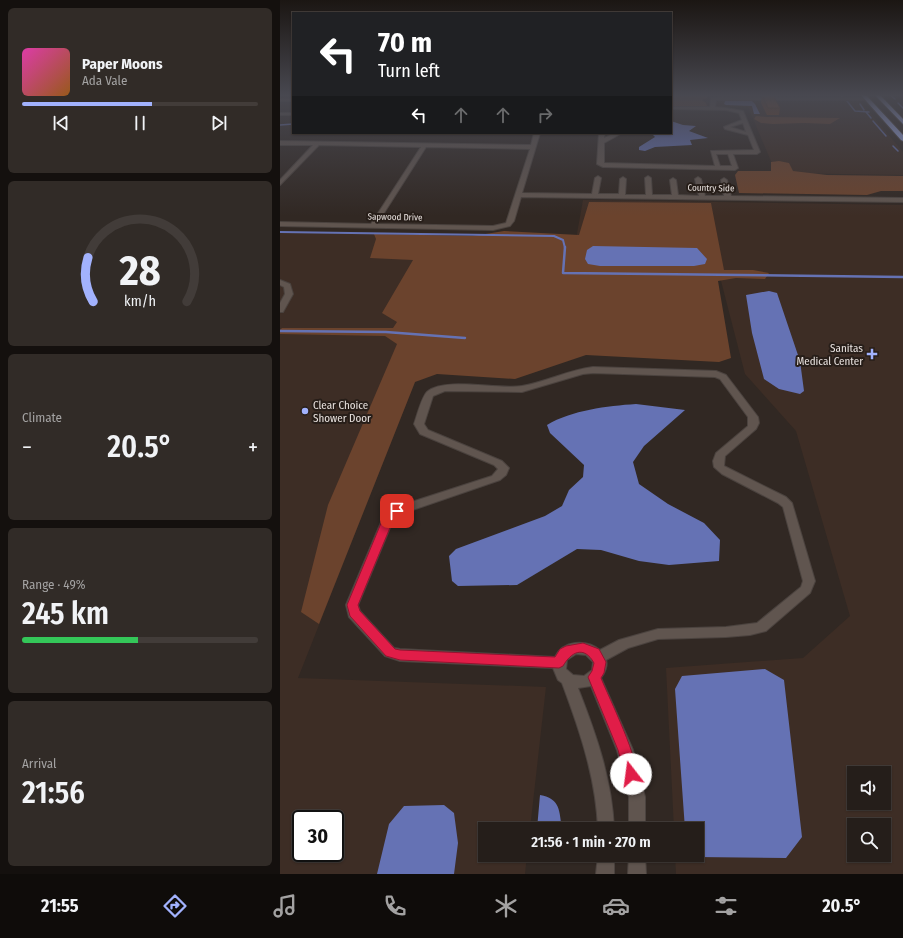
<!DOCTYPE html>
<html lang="en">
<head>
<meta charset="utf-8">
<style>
  :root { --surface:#251e1a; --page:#312b27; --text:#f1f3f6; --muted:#a3a2a2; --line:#423c39; --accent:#a2b2fd }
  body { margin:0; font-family:"Fira Sans Condensed",sans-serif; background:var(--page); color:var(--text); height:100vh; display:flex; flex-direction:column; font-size:15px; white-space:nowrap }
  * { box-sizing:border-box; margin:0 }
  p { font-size:13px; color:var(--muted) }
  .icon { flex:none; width:22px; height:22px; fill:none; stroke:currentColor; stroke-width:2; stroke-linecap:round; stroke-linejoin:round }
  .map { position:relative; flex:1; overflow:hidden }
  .details { display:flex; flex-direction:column; gap:8px; padding:8px; background:#14100e; width:280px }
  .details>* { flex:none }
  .banner { position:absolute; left:12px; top:12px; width:380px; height:122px; border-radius:0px; box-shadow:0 1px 3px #0004,0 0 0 1px var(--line); background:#202124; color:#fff; overflow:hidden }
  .tools { position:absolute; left:567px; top:766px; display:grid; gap:8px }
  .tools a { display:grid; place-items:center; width:44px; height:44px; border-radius:0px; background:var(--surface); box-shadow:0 1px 3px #0004,0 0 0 1px var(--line); font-size:20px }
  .speed { position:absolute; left:12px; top:810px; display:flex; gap:8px; font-size:20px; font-weight:700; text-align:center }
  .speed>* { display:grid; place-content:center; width:52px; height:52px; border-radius:50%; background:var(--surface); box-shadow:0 1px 3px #0004,0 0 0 1px var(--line); line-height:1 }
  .speed .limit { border:2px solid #111; border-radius:6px; background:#fff; color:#111 }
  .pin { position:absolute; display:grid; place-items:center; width:34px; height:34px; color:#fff; margin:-17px; border-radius:8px; box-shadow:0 2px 6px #0006 }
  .me { position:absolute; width:44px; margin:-22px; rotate:345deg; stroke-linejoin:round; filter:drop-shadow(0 0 3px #0008) }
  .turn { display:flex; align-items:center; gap:14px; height:84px; padding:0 20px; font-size:18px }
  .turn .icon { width:52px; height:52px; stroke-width:2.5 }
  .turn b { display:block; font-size:28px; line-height:34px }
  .lanes { display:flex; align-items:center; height:38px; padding:0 20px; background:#0003; justify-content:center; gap:20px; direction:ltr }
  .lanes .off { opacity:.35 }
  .big { font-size:30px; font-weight:600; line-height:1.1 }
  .details .card { flex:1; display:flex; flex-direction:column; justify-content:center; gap:6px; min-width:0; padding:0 14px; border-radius:6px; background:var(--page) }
  .details .dial { align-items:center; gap:0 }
  .dial svg { height:104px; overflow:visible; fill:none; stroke:var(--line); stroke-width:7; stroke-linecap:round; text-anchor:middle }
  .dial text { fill:var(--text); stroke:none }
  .song { display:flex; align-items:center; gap:12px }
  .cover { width:48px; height:48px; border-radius:6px; background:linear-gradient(135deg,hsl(320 70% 55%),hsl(30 70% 35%)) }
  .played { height:4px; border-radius:2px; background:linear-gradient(90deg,var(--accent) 55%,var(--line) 55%) }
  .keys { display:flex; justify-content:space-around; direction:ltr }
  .heat { display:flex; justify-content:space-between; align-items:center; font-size:22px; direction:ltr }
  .charge { height:6px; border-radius:3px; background:linear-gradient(90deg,#34c759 49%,var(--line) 0) }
  .trip { position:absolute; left:198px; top:822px; width:226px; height:40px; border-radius:0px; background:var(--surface); box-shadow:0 1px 3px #0004,0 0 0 1px var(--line); font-weight:600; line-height:40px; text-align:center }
  .menu { display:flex; height:64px; justify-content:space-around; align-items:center; background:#0f0c0a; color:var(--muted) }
  .menu .icon { width:28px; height:28px }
  .menu .selected { color:var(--accent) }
  .menu b { font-size:18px; color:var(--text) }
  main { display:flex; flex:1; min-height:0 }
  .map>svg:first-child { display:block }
  .built { fill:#3d2d25; fill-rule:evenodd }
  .green { fill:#6b432d }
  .water { fill:#6572b4 }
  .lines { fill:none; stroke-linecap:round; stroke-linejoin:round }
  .stream-far2 { stroke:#6572b4; stroke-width:1.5 }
  .stream-far1 { stroke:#6572b4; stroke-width:2 }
  .stream { stroke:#6572b4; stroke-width:2.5 }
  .street-casing { stroke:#4b433f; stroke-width:2 }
  .highway-casing { stroke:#4b433f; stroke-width:2 }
  .street { fill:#60554f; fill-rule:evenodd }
  .highway { fill:#a7b7fd; fill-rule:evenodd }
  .wall { fill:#753d1b }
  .building { fill:#88471f; stroke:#5f3216 }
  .route { fill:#e11d48; stroke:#92132f }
  .poi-dot { fill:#a2b2fd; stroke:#271e19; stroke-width:1.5 }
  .labels { text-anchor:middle; stroke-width:4; stroke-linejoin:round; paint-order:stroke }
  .far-street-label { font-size:9px; fill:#e9e2df; stroke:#271e19 }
  .poi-label { font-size:11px; fill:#e9e2df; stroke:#271e19; text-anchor:end }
</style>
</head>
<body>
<main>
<section class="details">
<div class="card">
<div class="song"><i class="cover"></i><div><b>Paper Moons</b><p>Ada Vale</p></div></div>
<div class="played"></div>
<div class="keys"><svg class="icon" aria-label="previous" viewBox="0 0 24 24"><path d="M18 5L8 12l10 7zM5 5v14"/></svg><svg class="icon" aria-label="pause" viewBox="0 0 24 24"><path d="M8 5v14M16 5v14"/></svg><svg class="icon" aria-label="next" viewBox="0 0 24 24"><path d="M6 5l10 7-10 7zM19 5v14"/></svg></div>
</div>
<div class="card dial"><svg viewBox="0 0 100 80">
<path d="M14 69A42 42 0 1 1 86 69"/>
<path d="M14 69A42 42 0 0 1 10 35" stroke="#a2b2fd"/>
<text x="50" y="56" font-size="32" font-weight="700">28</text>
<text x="50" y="72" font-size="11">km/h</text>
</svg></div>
<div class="card"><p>Climate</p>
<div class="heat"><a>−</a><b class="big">20.5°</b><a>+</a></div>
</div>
<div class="card"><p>Range · 49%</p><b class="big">245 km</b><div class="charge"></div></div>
<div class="card"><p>Arrival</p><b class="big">21:56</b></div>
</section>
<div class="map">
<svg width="623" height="874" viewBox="0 0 623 874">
  <rect width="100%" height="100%" fill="#312823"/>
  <path class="built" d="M391,94H574L623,152V175L496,173L468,107L391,106Z
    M303,200L623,205V874H396L395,855H417V829H394L386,668L523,658L570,616L516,431L465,374L440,277L296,239ZM574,773H604V803H574ZM574,825H604V855H574Z
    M0,232L193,236L18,678L266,687L250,829H205V855H247L245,874H0ZM21,819H55V853H21Z"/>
  <path class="green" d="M391,94H427V98L422,100L426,103L427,106H391Z
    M476,116L486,117L560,118L550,124L524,123L493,124L481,123L474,119Z
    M499,161L509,163L513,171L547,175L623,176V191H601L587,195L459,193L455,175L458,171H491V162Z
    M309,202L431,203L444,270H473L489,273L485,279L456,278L438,281L451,358L439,362L306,355L235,379L157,374L135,382L39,624L21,612L48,505L117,344L105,336L0,334V330L2,328H113L117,322L102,313L133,260L90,258L96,239L94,234L193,236L224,231L299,235Z"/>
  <path class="water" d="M445,101H472L475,104L480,114H474L472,106L446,105L444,104Z
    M391,121L403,125L416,126L409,131L428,138L410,140L412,145L375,147L365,151L359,150V147L375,137L371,133H391Z
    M313,246L417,248L427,259L425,264L414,266H320L308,264L305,259L307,250Z
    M489,291L497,293L520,361L524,391L520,394L499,389L484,379L472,333L466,295Z
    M356,404L405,410L364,446L353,462L359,484L388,504L424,523L440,540L439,561L389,565L359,561L321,550L297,549L237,585L178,586L172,581L169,556L176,549L265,516L282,506L289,490L303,477L304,465L270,433L267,425C292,410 327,406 356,404Z
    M485,669L504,680L522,837L506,858L416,857L413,855H417V829H405L395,689L402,676Z
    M260,795C281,799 279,811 282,829H257Z
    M164,805L174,813L178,843L174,874H97L109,824L124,806Z
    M254,855H298L297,861L254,857Z"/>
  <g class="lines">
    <path class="stream-far2" d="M560,94L563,97
      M609,94L615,99
      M567,101L575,111L589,112
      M618,103L623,108
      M580,104L584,110
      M586,112L591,118
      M593,121L606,136
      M0,125L13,124
      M613,146L618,151"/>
    <path class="stream-far1" d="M0,232L274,236L283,240L285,248"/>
    <path class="stream" d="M285,247L283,273L623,277
      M0,331L106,332L185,338"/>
    <g class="street-casing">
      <path id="street" d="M441,97L588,98L590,99L588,100H436L435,107L446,108L463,111L480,152L477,154H453L458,168L455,170L323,167L317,164L319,133H325L324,138L335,133H342L324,143V163L435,166L431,151L474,150L468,135L445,129L444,127L462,120L459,113L446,110L391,109V107H430L431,98ZM463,123L466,132L450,127ZM436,154H448L452,166H440Z
        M0,99H13V101H0Z
        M0,113H13V115H0Z
        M254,133H260L242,193L312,194L315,178L318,176L321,178L318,194H339L340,179L343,177L346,179L345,195H366L365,178L368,176L371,178L372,195H392L390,180L393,178L396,180L398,195L419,196L415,179L418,177L421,179L425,196H444L441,180L444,178L447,180L451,196L623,198V202L241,197L234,221L230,226L213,230L0,226V222L91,224L141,147L39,145L0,185V180L33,145H0V141L251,145ZM146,147L250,149L226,223L213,226L97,224Z
        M0,280L10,284L13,294L3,312H0V303L5,294L4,287L0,285Z
        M313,367L436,371L446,375L478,417L479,423L476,429L445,456L444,466L506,497L512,503L535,581L530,593L486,631L470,635L446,637L378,639L348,648L326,660C328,665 325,673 321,678L353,750L365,797V829H349V797L337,750L311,686L298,688C316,734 332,779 334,829H318C316,778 300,731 282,683L278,680L273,668L120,661L105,656L69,617L66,605L105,513L113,508L212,476L218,469L214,465L140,434L134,424C137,416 142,395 148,391C167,377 218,390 242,386C266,382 288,370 313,367ZM313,373L435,377L440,379L468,417V426L436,453L433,461L434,467L442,474L498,503L503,507L523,581L521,587L477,623L446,627L378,629L339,640L320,650C306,639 283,640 275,657L120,649L114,648L80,611L78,605L114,518L121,514L220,480L226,475L229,468L222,461L148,430L144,424L153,396L165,391L242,392L303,374ZM296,654L306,655L313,662L312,670L304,676L293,675L286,669L287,660Z
        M318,855H334V874H316Z
        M349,855H365L366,874H348Z"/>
    </g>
    <g class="highway-casing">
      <path id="highway" d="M580,94H585L623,135V141L621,140Z
        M594,94H599L623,119V124Z"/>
    </g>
    <use href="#street" class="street"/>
    <use href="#highway" class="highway"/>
  </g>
  <path class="wall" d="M482,95L500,108L499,115H487L481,103Z"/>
  <path class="building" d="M482,95H493L500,108H488Z"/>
  <linearGradient id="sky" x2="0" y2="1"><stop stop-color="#1b1613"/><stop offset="0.44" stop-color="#484850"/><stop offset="1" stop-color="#484850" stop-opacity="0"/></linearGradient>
  <rect width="623" height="216" fill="url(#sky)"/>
  <path class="route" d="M117,507L122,511L114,518L78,605L80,611L115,649L120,650L275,657L280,649L286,646L303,643L319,649L326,662L324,673L321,678C328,696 362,764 356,779L351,781L346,779L338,750L308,677L312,671L314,663C304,645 291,652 283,666L279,668L120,660L106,656L70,616L67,605L104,516L106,513Z"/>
  <g class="poi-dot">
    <path d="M590 348h4v4h4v4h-4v4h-4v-4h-4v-4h4z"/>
    <circle cx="25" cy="411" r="4"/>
  </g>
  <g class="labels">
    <g class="far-street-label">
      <text transform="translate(431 188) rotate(1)" y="3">Country Side</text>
      <text transform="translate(115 217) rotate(1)" y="3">Sapwood Drive</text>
    </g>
    <g class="poi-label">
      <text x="583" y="352">Sanitas<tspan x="583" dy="13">Medical Center</tspan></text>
      <text x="33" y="409" text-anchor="start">Clear Choice<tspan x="33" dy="13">Shower Door</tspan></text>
    </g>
  </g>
</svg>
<div class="tools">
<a><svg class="icon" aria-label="sound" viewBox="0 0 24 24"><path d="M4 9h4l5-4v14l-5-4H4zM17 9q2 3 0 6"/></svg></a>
<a><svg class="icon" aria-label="search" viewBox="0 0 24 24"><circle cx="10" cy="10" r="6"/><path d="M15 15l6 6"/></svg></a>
</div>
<div class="speed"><div class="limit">30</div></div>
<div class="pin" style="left:117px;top:511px;background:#d93025"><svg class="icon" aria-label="arrive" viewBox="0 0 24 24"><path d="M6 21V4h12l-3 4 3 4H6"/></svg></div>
<svg class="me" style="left:351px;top:774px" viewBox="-20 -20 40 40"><circle r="19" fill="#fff"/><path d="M0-13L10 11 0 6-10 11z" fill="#e11d48"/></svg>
<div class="trip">21:56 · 1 min · 270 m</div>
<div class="banner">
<div class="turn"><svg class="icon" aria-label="left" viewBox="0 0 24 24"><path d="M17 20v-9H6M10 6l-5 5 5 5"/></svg><div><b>70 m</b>Turn left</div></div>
<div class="lanes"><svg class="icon" aria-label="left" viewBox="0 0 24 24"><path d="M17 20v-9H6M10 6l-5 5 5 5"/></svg><svg class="icon off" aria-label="ahead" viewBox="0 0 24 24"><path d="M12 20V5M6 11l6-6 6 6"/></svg><svg class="icon off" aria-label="ahead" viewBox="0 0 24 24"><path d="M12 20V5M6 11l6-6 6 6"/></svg><svg class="icon off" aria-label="right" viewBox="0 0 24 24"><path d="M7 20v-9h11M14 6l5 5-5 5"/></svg></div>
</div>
</div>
</main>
<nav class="menu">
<b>21:55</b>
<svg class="icon selected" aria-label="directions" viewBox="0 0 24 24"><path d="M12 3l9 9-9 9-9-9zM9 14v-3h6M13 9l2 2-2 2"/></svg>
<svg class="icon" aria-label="music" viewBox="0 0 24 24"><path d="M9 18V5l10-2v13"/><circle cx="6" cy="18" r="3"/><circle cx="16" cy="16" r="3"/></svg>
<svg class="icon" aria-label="phone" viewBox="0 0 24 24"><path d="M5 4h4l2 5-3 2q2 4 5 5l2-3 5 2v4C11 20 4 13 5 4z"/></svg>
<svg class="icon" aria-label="climate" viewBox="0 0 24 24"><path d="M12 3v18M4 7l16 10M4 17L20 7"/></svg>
<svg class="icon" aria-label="car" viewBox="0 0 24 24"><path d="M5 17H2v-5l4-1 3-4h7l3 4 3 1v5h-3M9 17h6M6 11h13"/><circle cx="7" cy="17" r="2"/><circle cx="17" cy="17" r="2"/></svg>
<svg class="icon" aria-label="filters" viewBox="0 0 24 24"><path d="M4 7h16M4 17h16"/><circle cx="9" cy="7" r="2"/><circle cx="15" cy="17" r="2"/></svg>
<b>20.5°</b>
</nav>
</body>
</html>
